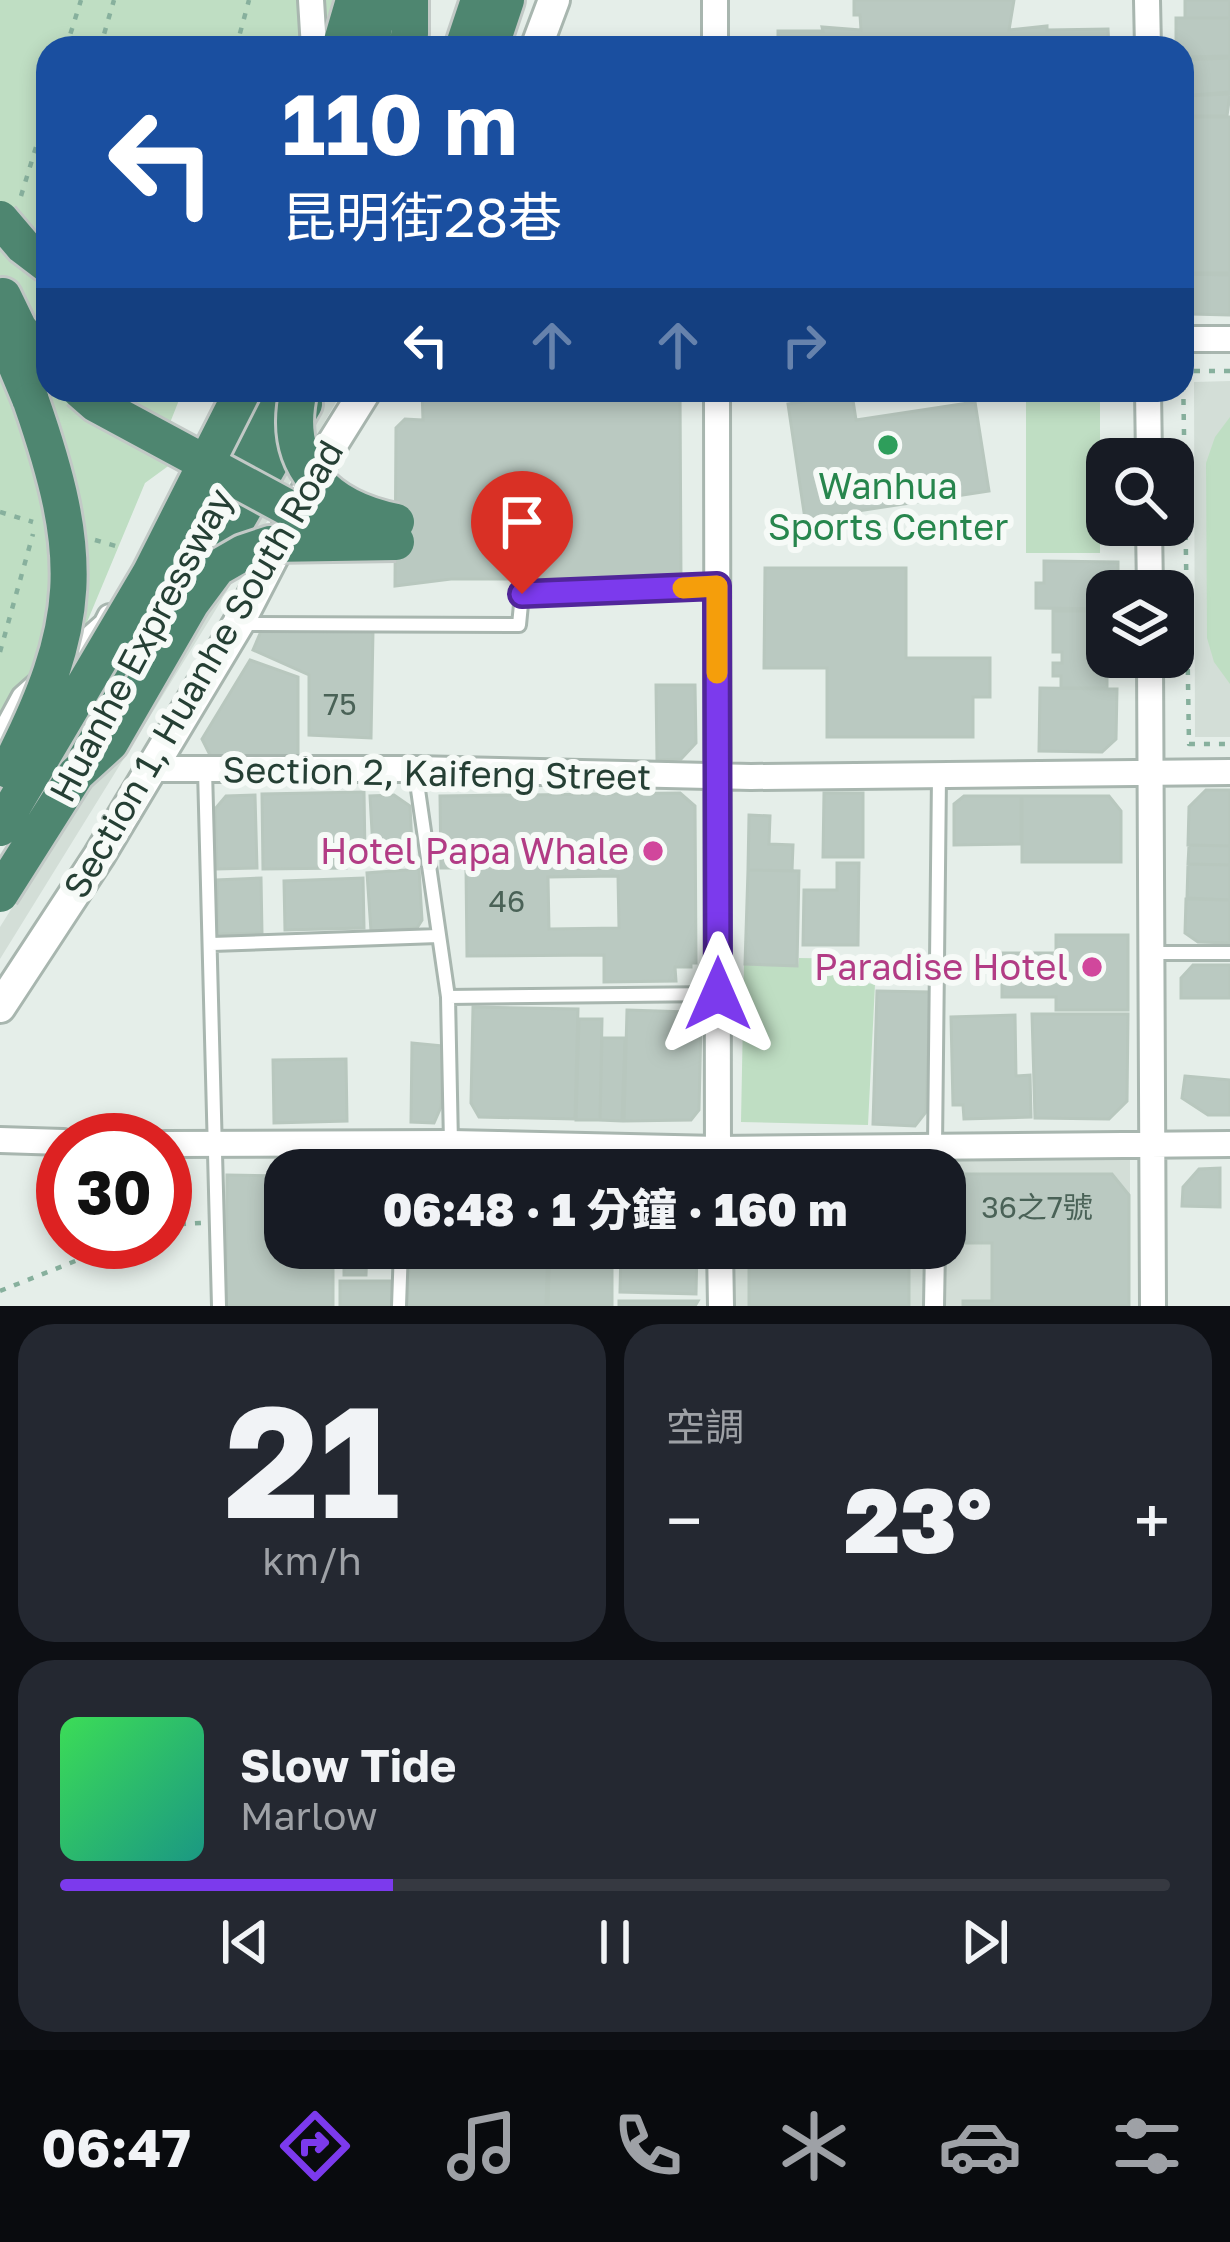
<!DOCTYPE html>
<html lang="zh-TW">
<head>
<meta charset="utf-8">
<style>
  :root { --surface:#171b24; --page:#242831; --text:#f1f3f6; --muted:#9ea1a6; --line:#363941; --accent:#7c3aed }
  body { margin:0; font-family:"Golos Text","Noto Sans TC",sans-serif; background:var(--page); color:var(--text); height:100vh; display:flex; flex-direction:column; font-size:45px; white-space:nowrap }
  * { box-sizing:border-box; margin:0 }
  p { font-size:39px; color:var(--muted) }
  .icon { flex:none; width:66px; height:66px; fill:none; stroke:currentColor; stroke-width:2; stroke-linecap:round; stroke-linejoin:round }
  .map { position:relative; height:1306px; overflow:hidden }
  .side { display:flex; flex-direction:column; gap:18px; padding:18px; background:#0d0f14; flex:1 }
  .side>* { flex:none }
  .top-card { position:absolute; left:36px; top:36px; width:1158px; height:366px; border-radius:36px; box-shadow:0 6px 18px #0003; background:#1a4fa0; color:#fff; overflow:hidden }
  .controls { position:absolute; left:1086px; top:438px; display:grid; gap:24px }
  .controls a { display:grid; place-items:center; width:108px; height:108px; border-radius:24px; background:var(--surface); box-shadow:0 6px 18px #0003; font-size:60px }
  .speed { position:absolute; left:36px; top:1113px; display:flex; gap:24px; font-size:60px; font-weight:700; text-align:center }
  .speed>* { display:grid; place-content:center; width:156px; height:156px; border-radius:50%; background:var(--surface); box-shadow:0 6px 18px #0003; line-height:1 }
  .speed .limit { border:18px solid #d22; background:#fff; color:#111 }
  .pin { position:absolute; display:grid; place-items:center; width:102px; height:102px; color:#fff; margin:-123px -51px; border-radius:50% 50% 50% 0; rotate:-45deg; box-shadow:0 0 12px #0007 }
  .pin .icon { rotate:45deg }
  .me { position:absolute; width:132px; margin:-66px; rotate:0deg; stroke-linejoin:round; filter:drop-shadow(0 0 9px #0008) }
  .turn { display:flex; align-items:center; gap:42px; height:252px; padding:0 48px; font-size:54px }
  .turn .icon { width:156px; height:156px; stroke-width:2.5 }
  .turn b { display:block; font-size:84px; line-height:102px }
  .lanes { display:flex; align-items:center; height:114px; padding:0 48px; background:#0003; justify-content:center; gap:60px; direction:ltr }
  .lanes .off { opacity:.35 }
  .big { font-size:90px; font-weight:800; line-height:1.1 }
  .side .widget { flex:1; display:flex; flex-direction:column; justify-content:center; gap:18px; min-width:0; padding:0 42px; border-radius:36px; background:var(--page) }
  .side .dial { align-items:center; gap:0 }
  .dial b { font-size:156px; line-height:1 }
  .song { display:flex; align-items:center; gap:36px }
  .cover { width:144px; height:144px; border-radius:18px; background:linear-gradient(135deg,hsl(130 70% 55%),hsl(170 70% 35%)) }
  .played { height:12px; border-radius:6px; background:linear-gradient(90deg,var(--accent) 30%,var(--line) 30%) }
  .keys { display:flex; justify-content:space-around; direction:ltr }
  .heat { display:flex; justify-content:space-between; align-items:center; font-size:66px; direction:ltr }
  .side .tiles { flex:1; display:grid; gap:18px; grid-template-columns:1fr 1fr }
  .widget:last-child { grid-column:span 2 }
  .trip { position:absolute; left:264px; top:1149px; width:702px; height:120px; border-radius:36px; background:var(--surface); box-shadow:0 6px 18px #0003; font-weight:800; line-height:120px; text-align:center }
  .tabs { display:flex; height:192px; justify-content:space-around; align-items:center; background:#090b0e; color:var(--muted) }
  .tabs .icon { width:84px; height:84px }
  .tabs .on { color:var(--accent) }
  .tabs b { font-size:54px; color:var(--text) }
  .map>svg:first-child { display:block }
  .built { fill:#d3ded7 }
  .green { fill:#bfdec3 }
  .building { fill:#bac9c1; stroke:#b8c7be; stroke-width:3; fill-rule:evenodd }
  .lines { fill:none; stroke-linecap:round; stroke-linejoin:round }
  .service-casing { stroke:#a8b6af; stroke-width:18 }
  .pedestrian-casing { stroke:#a8b6af; stroke-width:24 }
  .minor-casing { stroke:#a8b6af; stroke-width:30 }
  .tertiary-casing { stroke:#a8b6af; stroke-width:36 }
  .trunk-casing { stroke:#c2c9c6; stroke-width:42 }
  .path { stroke:#87b09d; stroke-width:4.5; stroke-dasharray:6 9; stroke-linecap:butt }
  .service { stroke:#fff; stroke-width:12 }
  .pedestrian { stroke:#fff; stroke-width:18 }
  .minor { stroke:#fff; stroke-width:24 }
  .tertiary { stroke:#fff; stroke-width:30 }
  .trunk { stroke:#4e8670; stroke-width:36 }
  .trunk-bridge-casing { stroke:#c2c9c6; stroke-width:42; stroke-linecap:butt }
  .trunk-bridge { stroke:#4e8670; stroke-width:36 }
  .route-casing { stroke:#51269a; stroke-width:30 }
  .route { stroke:#7c3aed; stroke-width:21 }
  .slow { stroke:#f59e0b; stroke-width:21 }
  .leisure-dot { fill:#2e9e5b; stroke:#f6faf7; stroke-width:4.5 }
  .hotel-dot { fill:#d1479c; stroke:#f6faf7; stroke-width:4.5 }
  .labels { text-anchor:middle; stroke-width:12; stroke-linejoin:round; paint-order:stroke }
  .number-label { font-size:30px; fill:#4a6257 }
  .leisure-label { font-size:36px; fill:#27864d; stroke:#f6faf7 }
  .street-label { font-size:36px; fill:#253f34; stroke:#f6faf7 }
  .hotel-label { font-size:36px; fill:#b23c85; stroke:#f6faf7; text-anchor:end }
</style>
</head>
<body>
<div class="map">
<svg width="1230" height="1306" viewBox="0 0 1230 1306">
  <rect width="100%" height="100%" fill="#e5eee9"/>
  <path class="built" d="M1230,381V737H1195L1194,382Z
    M323,390H343L218,606L0,959V927L204,600Z
    M1130,1160V1306H734L733,1248H945V1170H732V1162Z"/>
  <path class="green" d="M0,0H345L325,48H48V390H183L160,448L171,464L145,483L80,639L0,777Z
    M1026,394H1100V553H1026Z
    M1230,417V684L1214,662L1207,638L1206,463L1215,437Z
    M799,958L866,959V983L875,984L868,1125L741,1122L744,965L798,966Z"/>
  <path class="building" d="M854,0H1014L1009,30L1047,26V30L1108,29L1109,48H778V31H823L822,27L861,30L860,15H854Z
    M1185,0H1230V18H1185Z
    M1176,18H1230V56L1182,57V48H1176Z
    M1230,58V92L1182,96V60Z
    M1230,94L1227,116H1182V96Z
    M1182,117H1230V273H1182Z
    M1182,274L1230,275V315L1191,314L1182,305Z
    M422,390H680L681,579H451L395,586L396,428L405,419L423,420Z
    M852,394L856,420L975,402L989,491L805,519L788,404Z
    M1044,561L1118,562V591H1107V609L1036,608V583H1044Z
    M765,568H906V658H990V697H973V737H827V668H764Z
    M1053,611H1107V688H1061V676H1053V663H1062V652H1053Z
    M262,629L373,631L371,738L309,735V675L253,650Z
    M250,660L298,677V759L213,761L202,739Z
    M656,685H695L696,743L681,759L657,760Z
    M1040,688L1117,689L1116,739L1102,752L1039,751Z
    M1206,790H1230V846L1188,845L1189,807Z
    M364,792L365,854H346V868L263,869L262,794Z
    M680,793L695,806L696,963H691V967H675L676,981L604,982V955L467,956L466,868H441L440,796ZM618,876L619,928L549,929L548,877Z
    M824,793H863V857H823Z
    M255,795L257,868L217,869L215,809L226,796Z
    M394,795L410,806L413,865L374,867L370,796Z
    M964,796H1021V844L954,845V804Z
    M1022,796H1109L1121,811V862H1022Z
    M749,815L770,816L769,844L793,845L792,871L748,870Z
    M1189,845L1230,846V865L1188,864Z
    M837,863H859L858,945H803L804,890H837Z
    M1188,864L1230,865V900L1187,898Z
    M419,869L422,920L417,928L371,931L367,873Z
    M748,870L799,871L797,966L745,964Z
    M261,878L262,933L218,934L217,880Z
    M363,878L364,928L285,930L284,881Z
    M1186,899L1230,900V943L1198,942L1185,933Z
    M1056,935H1128V1010H1056V997H1002V953H1056Z
    M1193,965H1230V998H1181V978Z
    M877,991L930,992L926,1112L915,1126L873,1124Z
    M473,1007L578,1009L575,1119L479,1117L471,1103Z
    M627,1010L688,1012L701,1022L699,1110L691,1120L624,1121Z
    M1032,1014H1128L1127,1101L1109,1119L1035,1118Z
    M1015,1015L1016,1076L1030,1075L1031,1117L964,1119L963,1105H953L951,1017Z
    M579,1019H602L600,1120H576Z
    M602,1038H625L622,1121L600,1120Z
    M412,1043L444,1046L441,1107L434,1123L411,1122Z
    M346,1059L347,1121L274,1123L273,1060Z
    M1185,1076L1230,1080V1115H1208L1182,1098Z
    M1220,1168V1207L1182,1206L1183,1187L1199,1169Z
    M963,1174H1112L1129,1195V1306H963V1301H992V1243H962Z
    M227,1175L285,1176V1248H333V1306H226Z
    M344,1248H367L366,1275H344Z
    M410,1248H548L546,1306H407Z
    M550,1248H612V1306H548Z
    M621,1248H697L696,1294L620,1292Z
    M749,1248H909V1306H749Z
    M340,1281H392V1306H340Z
    M619,1301H698L695,1306H619Z"/>
  <g class="lines">
    <g class="service-casing">
      <path id="service" d="M239,624L519,625L522,594L717,587
        M415,769L448,997L451,1143
        M205,770L219,1306
        M212,944L438,936
        M1152,953H1230
        M448,997L717,994
        M935,1147L939,776
        M402,1170L403,1144
        M399,1306L401,1248"/>
    </g>
    <g class="pedestrian-casing">
      <path id="pedestrian" d="M934,1306L935,1248"/>
    </g>
    <g class="minor-casing">
      <path id="minor" d="M311,0L314,48
        M715,0V48
        M1147,0L1148,48
        M1182,339H1230
        M717,390L718,1170
        M1148,390L1149,459
        M1149,525L1150,591
        M1150,657L1153,1306
        M0,742L24,698L106,625L110,617
        M148,769H415L751,777L1230,772
        M0,1140L63,1142
        M165,1144L451,1143L718,1149L1230,1144
        M720,1248L721,1306"/>
    </g>
    <g class="tertiary-casing">
      <path id="tertiary" d="M536,48L554,0
        M0,1007L99,856L238,624L326,454L366,390"/>
    </g>
    <g class="trunk-casing">
      <path id="trunk" d="M340,48L354,0
        M368,48L382,0
        M405,48L410,34V0
        M463,48L479,0
        M490,48L506,0
        M3,296L19,329L48,363
        M0,327L31,401
        M200,584L304,404
        M76,774L91,733L157,621L271,390"/>
    </g>
    <path class="path" d="M66,48L81,0
      M100,48L114,0
      M236,48L249,0
      M21,196L48,108
      M1230,371H1183L1189,744H1230
      M0,512L33,522
      M95,540L119,547
      M0,652L33,534
      M165,1225L201,1223
      M0,1291L123,1242"/>
    <use href="#service" class="service"/>
    <use href="#pedestrian" class="pedestrian"/>
    <use href="#minor" class="minor"/>
    <use href="#tertiary" class="tertiary"/>
    <use href="#trunk" class="trunk"/>
    <g class="trunk-bridge-casing">
      <path id="trunk-bridge" d="M0,219L23,246L48,265
        M80,390L96,404L348,540
        M299,390C281,466 327,508 396,522
        M8,770C84,623 85,556 31,401
        M0,828L150,574L243,390
        M0,894L76,774L110,743L191,603L217,568L243,553L270,544L396,542"/>
    </g>
    <use href="#trunk-bridge" class="trunk-bridge"/>
  </g>
  <g class="lines">
    <g class="route-casing">
      <path id="route" d="M522,594L717,586L718,994"/>
    </g>
    <use href="#route" class="route"/>
    <path class="slow" d="M683,588L717,586V673"/>
  </g>
  <circle class="leisure-dot" cx="888" cy="445" r="12"/>
  <g class="hotel-dot">
    <circle cx="653" cy="851" r="12"/>
    <circle cx="1092" cy="967" r="12"/>
  </g>
  <g class="labels">
    <g class="number-label">
      <text x="340" y="715">75</text>
      <text x="507" y="912">46</text>
      <text x="1037" y="1218">36之7號</text>
    </g>
    <g class="leisure-label">
      <text x="888" y="499">Wanhua<tspan x="888" dy="41">Sports Center</tspan></text>
    </g>
    <g class="street-label">
      <text transform="translate(141 645) rotate(-62)" y="13">Huanhe Expressway</text>
      <text transform="translate(203 669) rotate(-60)" y="13">Section 1, Huanhe South Road</text>
      <text transform="translate(437 773) rotate(1)" y="13">Section 2, Kaifeng Street</text>
    </g>
    <g class="hotel-label">
      <text x="629" y="864">Hotel Papa Whale</text>
      <text x="1068" y="980">Paradise Hotel</text>
    </g>
  </g>
</svg>
<div class="controls">
<a><svg class="icon" aria-label="search" viewBox="0 0 24 24"><circle cx="10" cy="10" r="6"/><path d="M15 15l6 6"/></svg></a>
<a><svg class="icon" aria-label="layers" viewBox="0 0 24 24"><path d="M12 4l9 5-9 5-9-5zM3 14l9 5 9-5"/></svg></a>
</div>
<div class="speed"><div class="limit">30</div></div>
<div class="pin" style="left:522px;top:594px;background:#d93025"><svg class="icon" aria-label="arrive" viewBox="0 0 24 24"><path d="M6 21V4h12l-3 4 3 4H6"/></svg></div>
<svg class="me" style="left:718px;top:994px" viewBox="-20 -20 40 40"><path d="M0-17L14 15 0 8-14 15z" fill="#7c3aed" stroke="#fff" stroke-width="4"/></svg>
<div class="trip">06:48 · 1 分鐘 · 160 m</div>
<div class="top-card">
<div class="turn"><svg class="icon" aria-label="left" viewBox="0 0 24 24"><path d="M17 20v-9H6M10 6l-5 5 5 5"/></svg><div><b>110 m</b>昆明街28巷</div></div>
<div class="lanes"><svg class="icon" aria-label="left" viewBox="0 0 24 24"><path d="M17 20v-9H6M10 6l-5 5 5 5"/></svg><svg class="icon off" aria-label="ahead" viewBox="0 0 24 24"><path d="M12 20V5M6 11l6-6 6 6"/></svg><svg class="icon off" aria-label="ahead" viewBox="0 0 24 24"><path d="M12 20V5M6 11l6-6 6 6"/></svg><svg class="icon off" aria-label="right" viewBox="0 0 24 24"><path d="M7 20v-9h11M14 6l5 5-5 5"/></svg></div>
</div>
</div>
<section class="side">
<div class="tiles">
<div class="widget dial"><b>21</b><p>km/h</p></div>
<div class="widget"><p>空調</p>
<div class="heat"><a>−</a><b class="big">23°</b><a>+</a></div>
</div>
<div class="widget">
<div class="song"><i class="cover"></i><div><b>Slow Tide</b><p>Marlow</p></div></div>
<div class="played"></div>
<div class="keys"><svg class="icon" aria-label="previous" viewBox="0 0 24 24"><path d="M18 5L8 12l10 7zM5 5v14"/></svg><svg class="icon" aria-label="pause" viewBox="0 0 24 24"><path d="M8 5v14M16 5v14"/></svg><svg class="icon" aria-label="next" viewBox="0 0 24 24"><path d="M6 5l10 7-10 7zM19 5v14"/></svg></div>
</div>
</div>
</section>
<nav class="tabs">
<b>06:47</b>
<svg class="icon on" aria-label="directions" viewBox="0 0 24 24"><path d="M12 3l9 9-9 9-9-9zM9 14v-3h6M13 9l2 2-2 2"/></svg>
<svg class="icon" aria-label="music" viewBox="0 0 24 24"><path d="M9 18V5l10-2v13"/><circle cx="6" cy="18" r="3"/><circle cx="16" cy="16" r="3"/></svg>
<svg class="icon" aria-label="phone" viewBox="0 0 24 24"><path d="M5 4h4l2 5-3 2q2 4 5 5l2-3 5 2v4C11 20 4 13 5 4z"/></svg>
<svg class="icon" aria-label="climate" viewBox="0 0 24 24"><path d="M12 3v18M4 7l16 10M4 17L20 7"/></svg>
<svg class="icon" aria-label="car" viewBox="0 0 24 24"><path d="M5 17H2v-5l4-1 3-4h7l3 4 3 1v5h-3M9 17h6M6 11h13"/><circle cx="7" cy="17" r="2"/><circle cx="17" cy="17" r="2"/></svg>
<svg class="icon" aria-label="filters" viewBox="0 0 24 24"><path d="M4 7h16M4 17h16"/><circle cx="9" cy="7" r="2"/><circle cx="15" cy="17" r="2"/></svg>
</nav>
</body>
</html>
